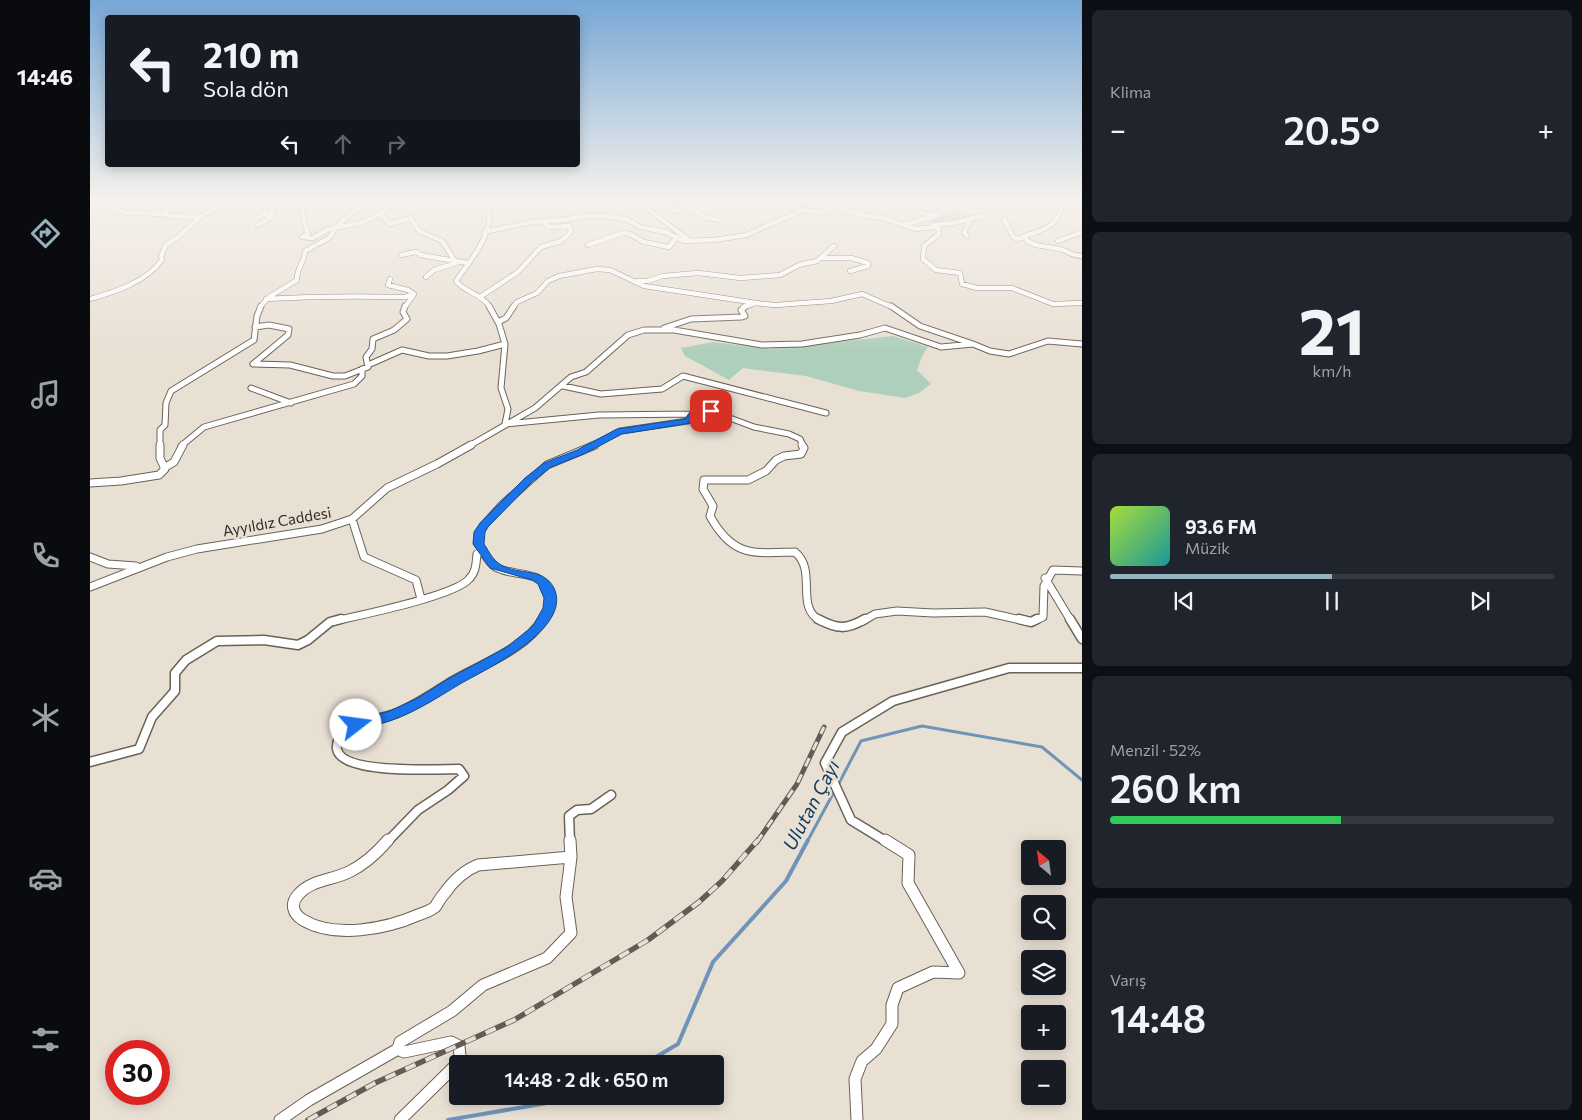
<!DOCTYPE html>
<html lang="tr">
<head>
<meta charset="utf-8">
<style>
  :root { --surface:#171b24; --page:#20242c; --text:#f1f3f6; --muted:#9ea1a6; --line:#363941; --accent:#97b1bf }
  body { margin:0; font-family:Commissioner,sans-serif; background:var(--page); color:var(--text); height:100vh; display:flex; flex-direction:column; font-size:19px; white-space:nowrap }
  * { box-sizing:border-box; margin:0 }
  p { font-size:16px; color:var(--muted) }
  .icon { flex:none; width:28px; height:28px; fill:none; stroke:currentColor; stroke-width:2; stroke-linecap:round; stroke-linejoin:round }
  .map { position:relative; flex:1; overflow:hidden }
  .sheet { display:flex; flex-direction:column; gap:10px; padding:10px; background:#0d0f14; width:500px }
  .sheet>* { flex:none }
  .guide { position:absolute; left:15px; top:15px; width:475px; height:152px; border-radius:5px; box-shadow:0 2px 12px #0003; background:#171b24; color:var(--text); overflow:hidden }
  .needle { width:32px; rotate:331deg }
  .buttons { position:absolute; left:931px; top:840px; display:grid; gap:10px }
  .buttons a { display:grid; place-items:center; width:45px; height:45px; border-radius:5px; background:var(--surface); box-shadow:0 2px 12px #0003; font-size:25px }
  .speed { position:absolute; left:15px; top:1040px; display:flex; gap:10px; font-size:25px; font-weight:700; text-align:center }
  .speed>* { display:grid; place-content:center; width:65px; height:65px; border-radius:50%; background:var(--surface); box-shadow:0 2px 12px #0003; line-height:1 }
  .speed .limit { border:8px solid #d22; background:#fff; color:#111 }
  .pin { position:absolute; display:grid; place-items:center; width:42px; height:42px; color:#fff; margin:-21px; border-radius:10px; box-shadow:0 2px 8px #0006 }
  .me { position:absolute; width:55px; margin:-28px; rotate:75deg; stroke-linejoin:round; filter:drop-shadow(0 0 4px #0008) }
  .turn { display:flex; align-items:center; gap:18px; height:105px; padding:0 15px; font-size:22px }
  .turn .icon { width:65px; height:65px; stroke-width:2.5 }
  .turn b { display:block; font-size:35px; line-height:42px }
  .lanes { display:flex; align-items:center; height:48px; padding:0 15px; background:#0003; justify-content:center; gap:25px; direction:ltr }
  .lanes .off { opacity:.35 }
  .big { font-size:38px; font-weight:600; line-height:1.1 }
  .sheet .card { flex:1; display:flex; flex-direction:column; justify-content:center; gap:8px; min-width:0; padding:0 18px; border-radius:8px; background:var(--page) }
  .sheet .dial { align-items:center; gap:0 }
  .dial b { font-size:65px; line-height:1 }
  .song { display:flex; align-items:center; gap:15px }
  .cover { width:60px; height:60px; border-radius:8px; background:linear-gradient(135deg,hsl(80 70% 55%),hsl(180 70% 35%)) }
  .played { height:5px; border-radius:2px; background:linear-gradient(90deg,var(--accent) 50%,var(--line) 50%) }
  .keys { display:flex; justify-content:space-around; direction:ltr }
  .heat { display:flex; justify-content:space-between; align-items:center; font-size:28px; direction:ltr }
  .charge { height:8px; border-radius:4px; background:linear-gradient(90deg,#34c759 52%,var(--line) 0) }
  .trip { position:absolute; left:359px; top:1055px; width:275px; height:50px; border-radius:5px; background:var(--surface); box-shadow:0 2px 12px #0003; font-weight:600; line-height:50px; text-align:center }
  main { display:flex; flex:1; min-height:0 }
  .dock { display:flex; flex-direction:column; width:90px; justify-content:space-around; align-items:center; background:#090b0e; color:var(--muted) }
  .dock .icon { width:35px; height:35px }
  .dock .on { color:var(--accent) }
  .dock b { font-size:22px; color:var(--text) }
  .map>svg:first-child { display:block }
  .green { fill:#aecfbb }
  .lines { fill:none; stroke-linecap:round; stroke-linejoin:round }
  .stream-far1 { stroke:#6f94b8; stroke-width:3 }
  .stream { stroke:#6f94b8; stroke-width:4 }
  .street-far4-casing { stroke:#696257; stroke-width:5.5 }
  .street-far3-casing { stroke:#696257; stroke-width:7 }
  .street-far2-casing { stroke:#696257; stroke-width:9 }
  .street-far1-casing { stroke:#696257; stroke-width:11 }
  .street-casing { stroke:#696257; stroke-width:13 }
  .street-far4 { stroke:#fff; stroke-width:4.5 }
  .street-far3 { stroke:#fff; stroke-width:5 }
  .street-far2 { stroke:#fff; stroke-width:7 }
  .street-far1 { stroke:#fff; stroke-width:8 }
  .street { stroke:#fff; stroke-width:11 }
  .rail-far1-casing { stroke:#625c56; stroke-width:5 }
  .rail-casing { stroke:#625c56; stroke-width:5.5 }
  .rail-far1 { stroke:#e9e0d4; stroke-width:3; stroke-dasharray:9; stroke-linecap:butt }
  .rail { stroke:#e9e0d4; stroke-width:4; stroke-dasharray:11; stroke-linecap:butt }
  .route { fill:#1a73e8; stroke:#114b97 }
  .labels { text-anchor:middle; stroke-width:5; stroke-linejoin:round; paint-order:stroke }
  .street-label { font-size:15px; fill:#2e2a26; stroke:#e9e0d4 }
  .near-water-label { font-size:19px; font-style:italic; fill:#123d61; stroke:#e9e0d4 }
</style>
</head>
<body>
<main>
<nav class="dock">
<b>14:46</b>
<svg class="icon on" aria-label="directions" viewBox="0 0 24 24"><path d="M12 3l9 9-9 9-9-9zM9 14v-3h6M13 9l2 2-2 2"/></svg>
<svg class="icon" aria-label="music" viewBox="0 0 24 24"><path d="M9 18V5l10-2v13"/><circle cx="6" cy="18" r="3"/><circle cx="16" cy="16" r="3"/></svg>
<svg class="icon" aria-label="phone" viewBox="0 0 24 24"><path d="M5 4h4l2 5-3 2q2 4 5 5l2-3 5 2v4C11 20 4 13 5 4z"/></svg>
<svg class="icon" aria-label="climate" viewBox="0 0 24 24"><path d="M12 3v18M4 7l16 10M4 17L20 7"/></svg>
<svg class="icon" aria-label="car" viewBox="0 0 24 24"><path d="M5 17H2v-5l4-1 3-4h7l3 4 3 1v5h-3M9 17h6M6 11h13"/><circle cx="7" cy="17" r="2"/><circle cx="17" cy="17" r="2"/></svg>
<svg class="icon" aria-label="filters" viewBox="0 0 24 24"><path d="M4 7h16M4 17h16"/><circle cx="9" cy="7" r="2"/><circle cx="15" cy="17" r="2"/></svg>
</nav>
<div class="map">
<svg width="992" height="1120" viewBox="0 0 992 1120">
  <rect width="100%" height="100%" fill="#e9e0d4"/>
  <path class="green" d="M864,212L888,216L846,224L838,220Z
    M803,336L838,347L832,356L827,370L841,384L829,393L815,398L769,391L716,376L653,368L639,380L595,356L591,348L623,342L680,349Z"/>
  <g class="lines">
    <path class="stream-far1" d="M748,785L771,741L832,726L952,747L992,780
      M717,842L745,790"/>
    <path class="stream" d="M554,1064L588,1044L623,962L696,881L718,840
      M358,1120L498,1096"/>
    <g class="street-far4-casing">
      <path id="street-far4" d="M74,197L79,203L75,214L79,216L109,217
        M151,197L156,199L159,205L181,218L183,217L181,215L183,209L216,197
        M398,197C396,205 400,213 399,221C395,245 379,262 366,281C376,293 392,294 400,307
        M542,197L599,240
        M555,197L569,201L584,211L589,210L601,201L647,197
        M972,197C973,221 958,230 937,235L935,238C944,249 961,245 973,250C981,253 983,256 992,256
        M201,201L213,207L212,213L218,234L212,237L223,238L239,229L271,223L290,214L297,207L325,200L328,197
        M595,205L615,217L628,220
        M165,207L173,197
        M20,208L38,213L75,214
        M290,214L300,224L321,218L329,231L352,241L365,261L378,263
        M914,219L923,237L929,239L937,235
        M816,224L850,215L835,214L828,211
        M168,225L181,218
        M843,225L864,223L892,216
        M394,232L442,222L474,220L494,216H515L538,220L550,227L575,232L594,241L625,240L656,235L713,210L730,212L747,207L772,215L794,218L825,229L848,227L849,234L834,246L833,259L846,270L870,273L872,284L887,288H922L963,304L992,303
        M877,236L874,232L881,219
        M968,241L992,232
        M498,245L533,233L540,234L554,242L579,247L587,237
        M311,255L326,252L331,255L365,261
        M730,258H761L778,263V266L760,271
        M336,277L344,270L369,262
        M547,281H557L573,276L608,273L651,278L690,275L709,265L727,261L744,246
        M390,297L428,272L451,247L471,241L481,232L479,226L460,227L452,222
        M0,299C25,292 56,282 72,260L71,256L76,245L87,238L112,215L152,198
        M176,299C222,296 268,296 315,297L324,294L318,290L298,285L300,279
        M170,307L179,297L207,280C206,268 215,263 215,251L239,238L247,226L280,197
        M315,307L323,296
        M423,307L427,302L447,293L458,281L469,276L507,269L520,270L554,286L673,304L686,305L741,301L772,294L802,307
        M653,307L663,304"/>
    </g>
    <g class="street-far3-casing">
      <path id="street-far3" d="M399,306L409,324L415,344L411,388L418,409L415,424
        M408,322L416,318L424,306
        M165,327L179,325L199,329L198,335L163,364L200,365L243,376H255L278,367L276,357L282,349L283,339L304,330L317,319L313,312L315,306
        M574,328L601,319L652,317L655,316L651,310L656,306
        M883,344L900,351L919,354L958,341L992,344
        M278,365L312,350L339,356H357L388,351L415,344
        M473,386L511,394L572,389L593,376L736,413
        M161,388L201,403
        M603,414L621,411L664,427L699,434L710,439L713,446
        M415,424L509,415L603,414L602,419L598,421L530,431L502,446
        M70,446V430L75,425L76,403L81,391L164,340L167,316L171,306
        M91,446L114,427L264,384L272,376V369
        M379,446L445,408L481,377L496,372L538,335L554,330H584L672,345L712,344L770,335L795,328L851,347L883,344L830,326L801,306"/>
    </g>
    <g class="street-far2-casing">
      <path id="street-far2" d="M712,445L714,448L711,454L694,456L686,460L676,471L658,480H614L613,489L623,506L620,516C643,558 664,553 705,552C728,571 704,608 731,621
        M74,468L84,462L93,445
        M0,483L31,481L69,475L75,469L70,458V445
        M262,519L274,557L326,580L331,599
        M0,557L18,564L46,566
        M955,578L981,621
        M0,587L77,557L107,549L232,529L262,519L297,488L347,464L381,445
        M245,621C270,615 365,596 379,579C386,572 386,564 387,554L393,550
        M453,621C458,611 462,602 458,591C451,568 421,578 404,566C397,561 393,551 388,544L390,532L394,525L412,505L457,465L505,445
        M773,621L785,614L807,611L843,613L895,612L935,621
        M944,621L953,617L954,586L963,570L992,571"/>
    </g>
    <g class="street-far1-casing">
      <path id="street-far1" d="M728,619C747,629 756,630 775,619
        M929,619L941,622L947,619
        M980,619L992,639
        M0,762L49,749L62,717L85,691V673L96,660L127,641L174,640L208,645L218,640L240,622L251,619
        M297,842L328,810L358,790L374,776L369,769C348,769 251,775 247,749C246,741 251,734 257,729C271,719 291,720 307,713C327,705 345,692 363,681C391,665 437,648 453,619
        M480,842L479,816L487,810L501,809L521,795
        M797,842L761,820L735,763L752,732L803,701L919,668H992"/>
    </g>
    <g class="street-casing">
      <path id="street" d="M298,840C287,853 275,864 259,872C243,880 220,880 208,895C200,904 203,914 213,920C245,939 296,929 328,915C334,913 340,911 345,907C348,903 350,898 354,894C363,881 373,871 388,865L481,857
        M190,1120L219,1100L308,1049
        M310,1120L366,1065L370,1056L369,1046L361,1042L314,1052L308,1049L310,1042L362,1011L393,985L457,958L481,933L476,897L481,857L480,840
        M767,1120L765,1079L772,1061L786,1049L802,1024V1005L808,988L843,972L869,973L818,883L819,855L795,840"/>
    </g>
    <use href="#street-far4" class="street-far4"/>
    <use href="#street-far3" class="street-far3"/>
    <use href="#street-far2" class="street-far2"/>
    <use href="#street-far1" class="street-far1"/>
    <use href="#street" class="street"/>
    <g class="rail-far1-casing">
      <path id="rail-far1" d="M667,842L707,784L734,727"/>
    </g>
    <g class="rail-casing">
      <path id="rail" d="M218,1120L285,1083L424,1020L558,940L609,902L632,881L668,840"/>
    </g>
    <use href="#rail-far1" class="rail-far1"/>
    <use href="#rail" class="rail"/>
  </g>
  <linearGradient id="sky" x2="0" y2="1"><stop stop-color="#77a7d5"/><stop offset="0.56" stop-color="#f5f1ec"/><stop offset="1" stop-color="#f5f1ec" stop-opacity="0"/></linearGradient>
  <rect width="992" height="354" fill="url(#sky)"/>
  <path class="route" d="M621,408L626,411L625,413L607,416L601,423L532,434L494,454L461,467L442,482L398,527L395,532L394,544C398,550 402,558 407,562C424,577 452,565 464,588C483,629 396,669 370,684C350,696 332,708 310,717C297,723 281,726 266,730L262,728L259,725L262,721L300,711L328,698L358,679L417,647L443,626L453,608L454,598L448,584L442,580L400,568L383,544L384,532L390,523L435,478L454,463L487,450L527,429L595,419L600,412Z"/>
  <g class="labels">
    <g class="street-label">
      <text transform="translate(187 522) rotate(-10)" y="5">Ayyıldız Caddesi</text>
    </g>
    <g class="near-water-label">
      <text transform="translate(721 805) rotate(-62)" y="7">Ulutan Çayı</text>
    </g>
  </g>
</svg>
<div class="buttons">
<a><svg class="needle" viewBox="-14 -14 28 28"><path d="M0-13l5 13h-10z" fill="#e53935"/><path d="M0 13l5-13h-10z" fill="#9ea1a6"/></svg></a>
<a><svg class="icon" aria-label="search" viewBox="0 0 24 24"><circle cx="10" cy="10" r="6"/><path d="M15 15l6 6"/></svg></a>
<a><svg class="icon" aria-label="layers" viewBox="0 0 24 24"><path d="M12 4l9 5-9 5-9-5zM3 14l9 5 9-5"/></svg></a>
<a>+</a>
<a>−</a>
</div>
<div class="speed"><div class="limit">30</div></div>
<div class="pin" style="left:621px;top:411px;background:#d93025"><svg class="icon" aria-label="arrive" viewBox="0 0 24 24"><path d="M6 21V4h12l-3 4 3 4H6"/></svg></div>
<svg class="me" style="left:266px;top:725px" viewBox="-20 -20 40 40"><circle r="19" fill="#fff"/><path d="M0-13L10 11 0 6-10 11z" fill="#1a73e8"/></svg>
<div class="trip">14:48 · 2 dk · 650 m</div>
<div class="guide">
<div class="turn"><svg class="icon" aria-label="left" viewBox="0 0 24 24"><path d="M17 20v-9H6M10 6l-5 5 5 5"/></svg><div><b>210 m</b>Sola dön</div></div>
<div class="lanes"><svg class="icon" aria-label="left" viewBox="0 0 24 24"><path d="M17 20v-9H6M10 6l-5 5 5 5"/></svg><svg class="icon off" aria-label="ahead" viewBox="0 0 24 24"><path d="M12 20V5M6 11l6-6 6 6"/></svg><svg class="icon off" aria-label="right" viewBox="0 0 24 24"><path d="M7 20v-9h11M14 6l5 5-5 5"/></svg></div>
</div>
</div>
<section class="sheet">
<div class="card"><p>Klima</p>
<div class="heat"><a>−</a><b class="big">20.5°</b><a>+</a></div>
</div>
<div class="card dial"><b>21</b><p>km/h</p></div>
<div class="card">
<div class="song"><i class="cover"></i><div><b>93.6 FM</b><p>Müzik</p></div></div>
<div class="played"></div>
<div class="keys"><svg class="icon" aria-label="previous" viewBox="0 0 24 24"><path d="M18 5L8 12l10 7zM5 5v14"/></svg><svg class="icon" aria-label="pause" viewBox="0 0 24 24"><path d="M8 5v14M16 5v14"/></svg><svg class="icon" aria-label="next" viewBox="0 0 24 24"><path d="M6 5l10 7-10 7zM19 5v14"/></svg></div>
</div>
<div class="card"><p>Menzil · 52%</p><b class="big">260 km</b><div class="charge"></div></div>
<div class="card"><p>Varış</p><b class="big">14:48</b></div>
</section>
</main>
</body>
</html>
